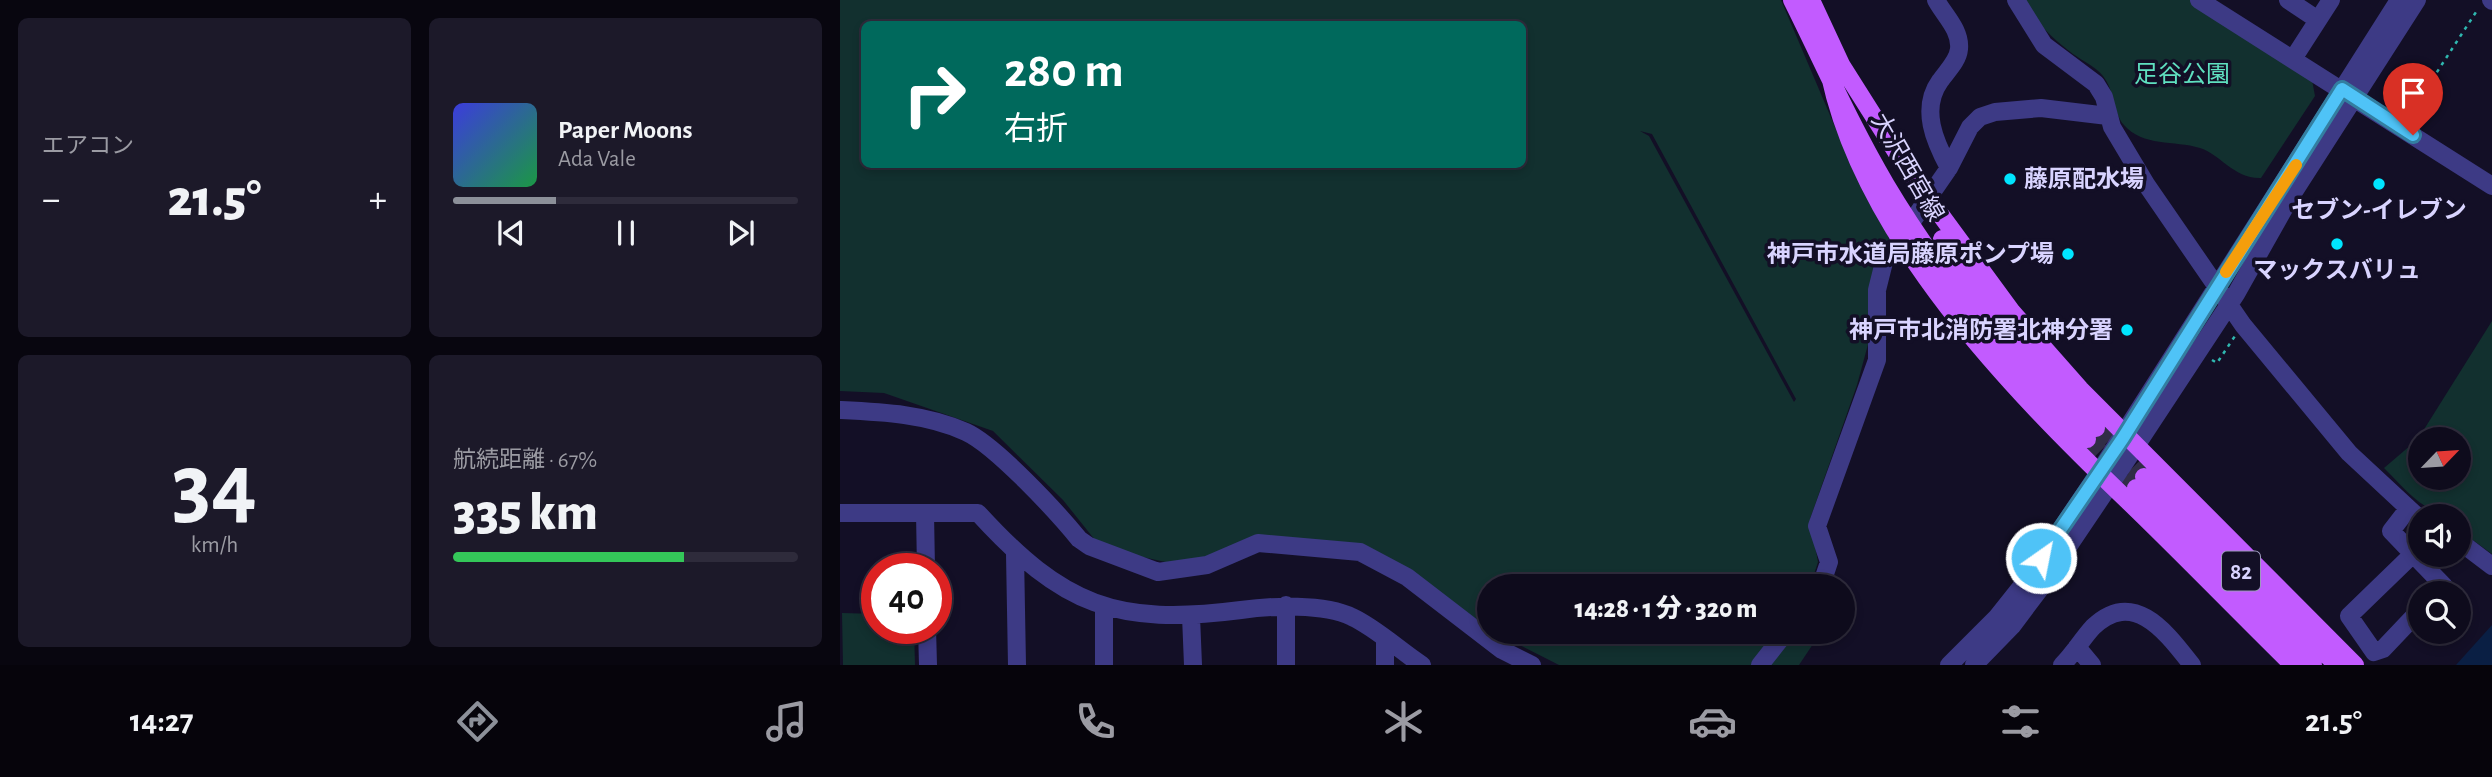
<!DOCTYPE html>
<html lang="ja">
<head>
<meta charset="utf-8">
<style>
  :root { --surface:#0e0b1c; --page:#1c1929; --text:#f1f3f6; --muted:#9b9ba3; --line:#2e2b3b; --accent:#8c9099 }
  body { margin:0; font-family:"Alegreya Sans","Noto Sans JP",sans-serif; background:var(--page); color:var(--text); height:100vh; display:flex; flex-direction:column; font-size:26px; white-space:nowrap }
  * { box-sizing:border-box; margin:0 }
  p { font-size:23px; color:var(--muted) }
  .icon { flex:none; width:38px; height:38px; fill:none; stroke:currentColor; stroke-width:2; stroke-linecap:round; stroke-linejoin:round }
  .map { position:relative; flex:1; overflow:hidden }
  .panel { display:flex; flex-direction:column; gap:18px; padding:18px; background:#08060f; width:840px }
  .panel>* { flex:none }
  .top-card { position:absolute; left:21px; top:21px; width:665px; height:147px; border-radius:10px; box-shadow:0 4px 10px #0003,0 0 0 2px var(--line); background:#00695c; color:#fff; overflow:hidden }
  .needle { width:46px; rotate:65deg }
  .fabs { position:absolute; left:1568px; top:427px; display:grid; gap:14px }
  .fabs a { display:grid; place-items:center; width:63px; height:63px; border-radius:50%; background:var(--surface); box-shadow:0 4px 10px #0003,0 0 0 2px var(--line); font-size:35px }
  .speed { position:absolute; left:21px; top:553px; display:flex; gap:14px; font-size:35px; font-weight:700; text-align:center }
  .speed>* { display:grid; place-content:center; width:91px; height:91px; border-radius:50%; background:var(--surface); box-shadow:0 4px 10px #0003,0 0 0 2px var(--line); line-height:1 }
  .speed .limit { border:10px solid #d22; background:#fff; color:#111 }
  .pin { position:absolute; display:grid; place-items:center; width:60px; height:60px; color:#fff; margin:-72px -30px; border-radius:50% 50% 50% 0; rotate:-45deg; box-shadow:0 0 7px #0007 }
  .pin .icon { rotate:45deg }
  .me { position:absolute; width:77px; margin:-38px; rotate:33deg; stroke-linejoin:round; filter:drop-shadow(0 0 5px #0008) }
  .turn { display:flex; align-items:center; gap:24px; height:147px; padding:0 28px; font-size:32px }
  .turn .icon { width:91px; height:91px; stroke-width:2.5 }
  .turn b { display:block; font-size:49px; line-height:60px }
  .big { font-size:52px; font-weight:800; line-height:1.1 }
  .panel .tile { flex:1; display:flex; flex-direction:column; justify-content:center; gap:10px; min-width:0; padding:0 24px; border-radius:10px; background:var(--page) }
  .panel .dial { align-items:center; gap:0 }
  .dial b { font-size:91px; line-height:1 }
  .song { display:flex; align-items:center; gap:21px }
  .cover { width:84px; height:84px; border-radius:10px; background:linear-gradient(135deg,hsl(240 70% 55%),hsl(140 70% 35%)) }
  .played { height:7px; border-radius:4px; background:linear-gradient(90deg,var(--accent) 30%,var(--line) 30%) }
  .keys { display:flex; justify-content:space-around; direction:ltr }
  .heat { display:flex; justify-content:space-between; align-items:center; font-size:38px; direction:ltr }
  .charge { height:10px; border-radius:5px; background:linear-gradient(90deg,#34c759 67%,var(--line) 0) }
  .panel .tiles { flex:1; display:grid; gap:18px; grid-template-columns:repeat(2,1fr) }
  .trip { position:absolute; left:637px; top:574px; width:378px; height:70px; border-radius:35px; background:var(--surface); box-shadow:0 4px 10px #0003,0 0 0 2px var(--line); font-weight:800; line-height:70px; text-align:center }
  .tab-bar { display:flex; height:112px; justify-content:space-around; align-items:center; background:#06040b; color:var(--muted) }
  .tab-bar .icon { width:49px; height:49px }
  .tab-bar .current { color:var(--accent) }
  .tab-bar b { font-size:32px; color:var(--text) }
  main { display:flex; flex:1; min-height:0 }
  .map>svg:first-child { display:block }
  .green { fill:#12302f; fill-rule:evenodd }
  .water { fill:#0a1f44 }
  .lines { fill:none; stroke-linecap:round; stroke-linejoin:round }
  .major-tunnel { stroke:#312d47; stroke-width:18; stroke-dasharray:18 9; stroke-linecap:butt }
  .path { stroke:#2fb8b0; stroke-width:2.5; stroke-dasharray:3.5 5; stroke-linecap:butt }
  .minor { stroke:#3d3a85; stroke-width:18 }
  .major { stroke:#c25bff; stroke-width:18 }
  .route-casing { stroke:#337fa1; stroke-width:18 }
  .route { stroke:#4fc3f7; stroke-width:12 }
  .slow { stroke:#f59e0b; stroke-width:12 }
  .poi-dot { fill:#00e5ff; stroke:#130f26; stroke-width:2.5 }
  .labels { text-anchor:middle; stroke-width:7; stroke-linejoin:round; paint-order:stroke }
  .shield { fill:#130f26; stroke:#9e99be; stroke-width:2 }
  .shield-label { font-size:23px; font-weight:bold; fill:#d9d4ff }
  .park-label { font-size:24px; fill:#5fe0c0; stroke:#130f26 }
  .street-label { font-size:24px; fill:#d9d4ff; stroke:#130f26 }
  .poi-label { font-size:24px; font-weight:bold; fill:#d9d4ff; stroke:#130f26 }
</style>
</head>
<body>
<main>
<section class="panel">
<div class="tiles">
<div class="tile"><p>エアコン</p>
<div class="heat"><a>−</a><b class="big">21.5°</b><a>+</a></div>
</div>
<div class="tile">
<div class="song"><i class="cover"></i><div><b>Paper Moons</b><p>Ada Vale</p></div></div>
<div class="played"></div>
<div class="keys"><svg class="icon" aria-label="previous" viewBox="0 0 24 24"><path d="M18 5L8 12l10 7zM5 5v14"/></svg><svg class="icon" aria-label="pause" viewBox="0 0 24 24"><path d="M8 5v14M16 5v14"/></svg><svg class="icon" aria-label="next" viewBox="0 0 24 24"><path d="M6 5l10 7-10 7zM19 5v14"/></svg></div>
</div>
<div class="tile dial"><b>34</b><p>km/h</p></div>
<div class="tile"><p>航続距離 · 67%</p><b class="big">335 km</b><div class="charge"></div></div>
</div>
</section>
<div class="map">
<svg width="1652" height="665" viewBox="0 0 1652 665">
  <rect width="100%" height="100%" fill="#130f26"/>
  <path class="green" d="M0,0H941L995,127L1049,238L1034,270L1030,337L1017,385L970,519L978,562L970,586H649V628L560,565L482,541L339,565L280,552L255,540L223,500L153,431L44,393L0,391ZM24,24H682V164H24ZM800,131L812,134L956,399L954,402L809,136Z
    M1180,0H1359L1470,69L1475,96L1421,178C1394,179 1380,154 1360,148C1334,140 1303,147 1284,125C1273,113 1275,91 1263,76C1256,67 1243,61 1233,54C1212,38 1195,21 1180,0Z
    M1652,321V554L1619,530V516C1585,516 1567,491 1544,468L1578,439ZM1580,439H1619V478H1580Z
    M2,613L37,614V628H74L75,665H3Z
    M654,632H938L912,665H719Z
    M948,632H981L959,665H922Z"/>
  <path class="water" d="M1652,625V665H1616Z"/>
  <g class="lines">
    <path class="major-tunnel" d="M1256,428L1304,477
      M1247,439L1296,488"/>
    <path class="path" d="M1569,115L1638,9
      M1372,360L1377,363L1395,336"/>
    <path class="minor" d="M1096,0C1104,15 1121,30 1119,49C1118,61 1107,71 1100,81C1080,109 1095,142 1109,168
      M1176,0L1204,45L1256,84L1264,97L1272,127L1306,184L1403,325L1509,453L1580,519
      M1359,0L1652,186
      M1448,0L1478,20
      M1651,0L1652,1
      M1453,59L1491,0
      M0,410C42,412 87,414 126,432C156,446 217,512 239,539L249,546L318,572L367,565L418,543L520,552L567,577L662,650L692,665
      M1568,509L1551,531L1573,554L1509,616L1534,652L1543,649L1580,610
      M0,513H138C223,606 276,626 401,610C431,606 484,603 512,617C536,628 559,650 582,665
      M85,513L86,569
      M1619,541L1652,566
      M175,554L177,665
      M1573,554L1604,586
      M981,586L989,562L977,526L1037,360V290L1044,262L1109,168L1130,127L1140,117L1155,112L1201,108L1268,116
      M446,605V665
      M351,616L353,665
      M87,628L88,665
      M545,640V665
      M1237,647L1252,665
      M264,665V606
      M920,665L946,632
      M1109,665L1157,617L1188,578L1258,474L1559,0
      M1134,665L1172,626L1199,590L1294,449L1396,294L1450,198L1577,0
      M1222,665C1234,653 1242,639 1253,627C1295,587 1328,635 1352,665"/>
    <path class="major" d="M952,0C983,62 1011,126 1046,185C1102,279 1172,361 1247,439
      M971,0L1005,73
      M1000,63L1067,169L1172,312L1240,389L1515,665
      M990,76C1025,238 1170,388 1287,500C1343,554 1397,610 1453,665
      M1102,239L1174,341L1256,428
      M1304,477L1497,665
      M1296,488L1473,665"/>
  </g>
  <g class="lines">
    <g class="route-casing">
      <path id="route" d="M1201,558L1283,438L1502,89L1573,135"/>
    </g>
    <use href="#route" class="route"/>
    <path class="slow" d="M1386,272L1456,165"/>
  </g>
  <g class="poi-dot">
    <circle cx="1170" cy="179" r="7"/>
    <circle cx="1539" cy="184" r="7"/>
    <circle cx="1497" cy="244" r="7"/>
    <circle cx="1228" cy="254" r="7"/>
    <circle cx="1287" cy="330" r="7"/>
  </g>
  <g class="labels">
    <rect class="shield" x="1382" y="551.5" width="38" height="39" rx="5"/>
    <g class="shield-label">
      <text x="1401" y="579">82</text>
    </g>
    <g class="park-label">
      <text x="1342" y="82">足谷公園</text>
    </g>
    <g class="street-label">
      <text transform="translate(1068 167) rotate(60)" y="8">大沢西宮線</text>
    </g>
    <g class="poi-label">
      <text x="1184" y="187" text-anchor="start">藤原配水場</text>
      <text x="1539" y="218">セブン-イレブン</text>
      <text x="1214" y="262" text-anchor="end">神戸市水道局藤原ポンプ場</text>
      <text x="1497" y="278">マックスバリュ</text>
      <text x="1273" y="338" text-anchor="end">神戸市北消防署北神分署</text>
    </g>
  </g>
</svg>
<div class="fabs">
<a><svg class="needle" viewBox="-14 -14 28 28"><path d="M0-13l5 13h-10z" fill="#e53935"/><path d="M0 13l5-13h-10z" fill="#9b9ba3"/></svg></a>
<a><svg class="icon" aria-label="sound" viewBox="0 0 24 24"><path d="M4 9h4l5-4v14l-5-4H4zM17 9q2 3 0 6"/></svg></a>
<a><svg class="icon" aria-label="search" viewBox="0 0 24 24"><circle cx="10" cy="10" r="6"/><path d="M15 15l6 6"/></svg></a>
</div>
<div class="speed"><div class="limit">40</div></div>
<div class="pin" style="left:1573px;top:135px;background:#d93025"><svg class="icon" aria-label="arrive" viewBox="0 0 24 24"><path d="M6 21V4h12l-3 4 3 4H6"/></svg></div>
<svg class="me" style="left:1201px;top:558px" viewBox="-20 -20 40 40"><circle r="17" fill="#4fc3f7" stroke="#fff" stroke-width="3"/><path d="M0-11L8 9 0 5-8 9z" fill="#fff"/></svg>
<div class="trip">14:28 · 1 分 · 320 m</div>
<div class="top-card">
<div class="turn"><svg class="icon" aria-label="right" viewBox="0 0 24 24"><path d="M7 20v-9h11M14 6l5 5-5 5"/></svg><div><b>280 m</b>右折</div></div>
</div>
</div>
</main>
<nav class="tab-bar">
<b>14:27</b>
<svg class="icon current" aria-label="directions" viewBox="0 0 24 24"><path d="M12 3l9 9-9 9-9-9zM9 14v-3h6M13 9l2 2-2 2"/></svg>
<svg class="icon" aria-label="music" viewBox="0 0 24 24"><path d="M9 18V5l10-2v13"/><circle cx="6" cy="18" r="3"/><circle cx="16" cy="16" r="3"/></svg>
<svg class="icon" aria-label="phone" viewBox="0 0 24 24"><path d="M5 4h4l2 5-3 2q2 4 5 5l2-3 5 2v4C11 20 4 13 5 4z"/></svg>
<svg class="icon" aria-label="climate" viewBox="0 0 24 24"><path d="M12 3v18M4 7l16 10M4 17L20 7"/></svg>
<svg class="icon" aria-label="car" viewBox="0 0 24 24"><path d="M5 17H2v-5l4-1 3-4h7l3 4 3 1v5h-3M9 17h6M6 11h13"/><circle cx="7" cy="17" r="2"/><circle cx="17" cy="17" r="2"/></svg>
<svg class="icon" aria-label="filters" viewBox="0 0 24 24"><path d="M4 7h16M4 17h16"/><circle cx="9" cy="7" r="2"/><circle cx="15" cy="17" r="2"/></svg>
<b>21.5°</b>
</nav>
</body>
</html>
